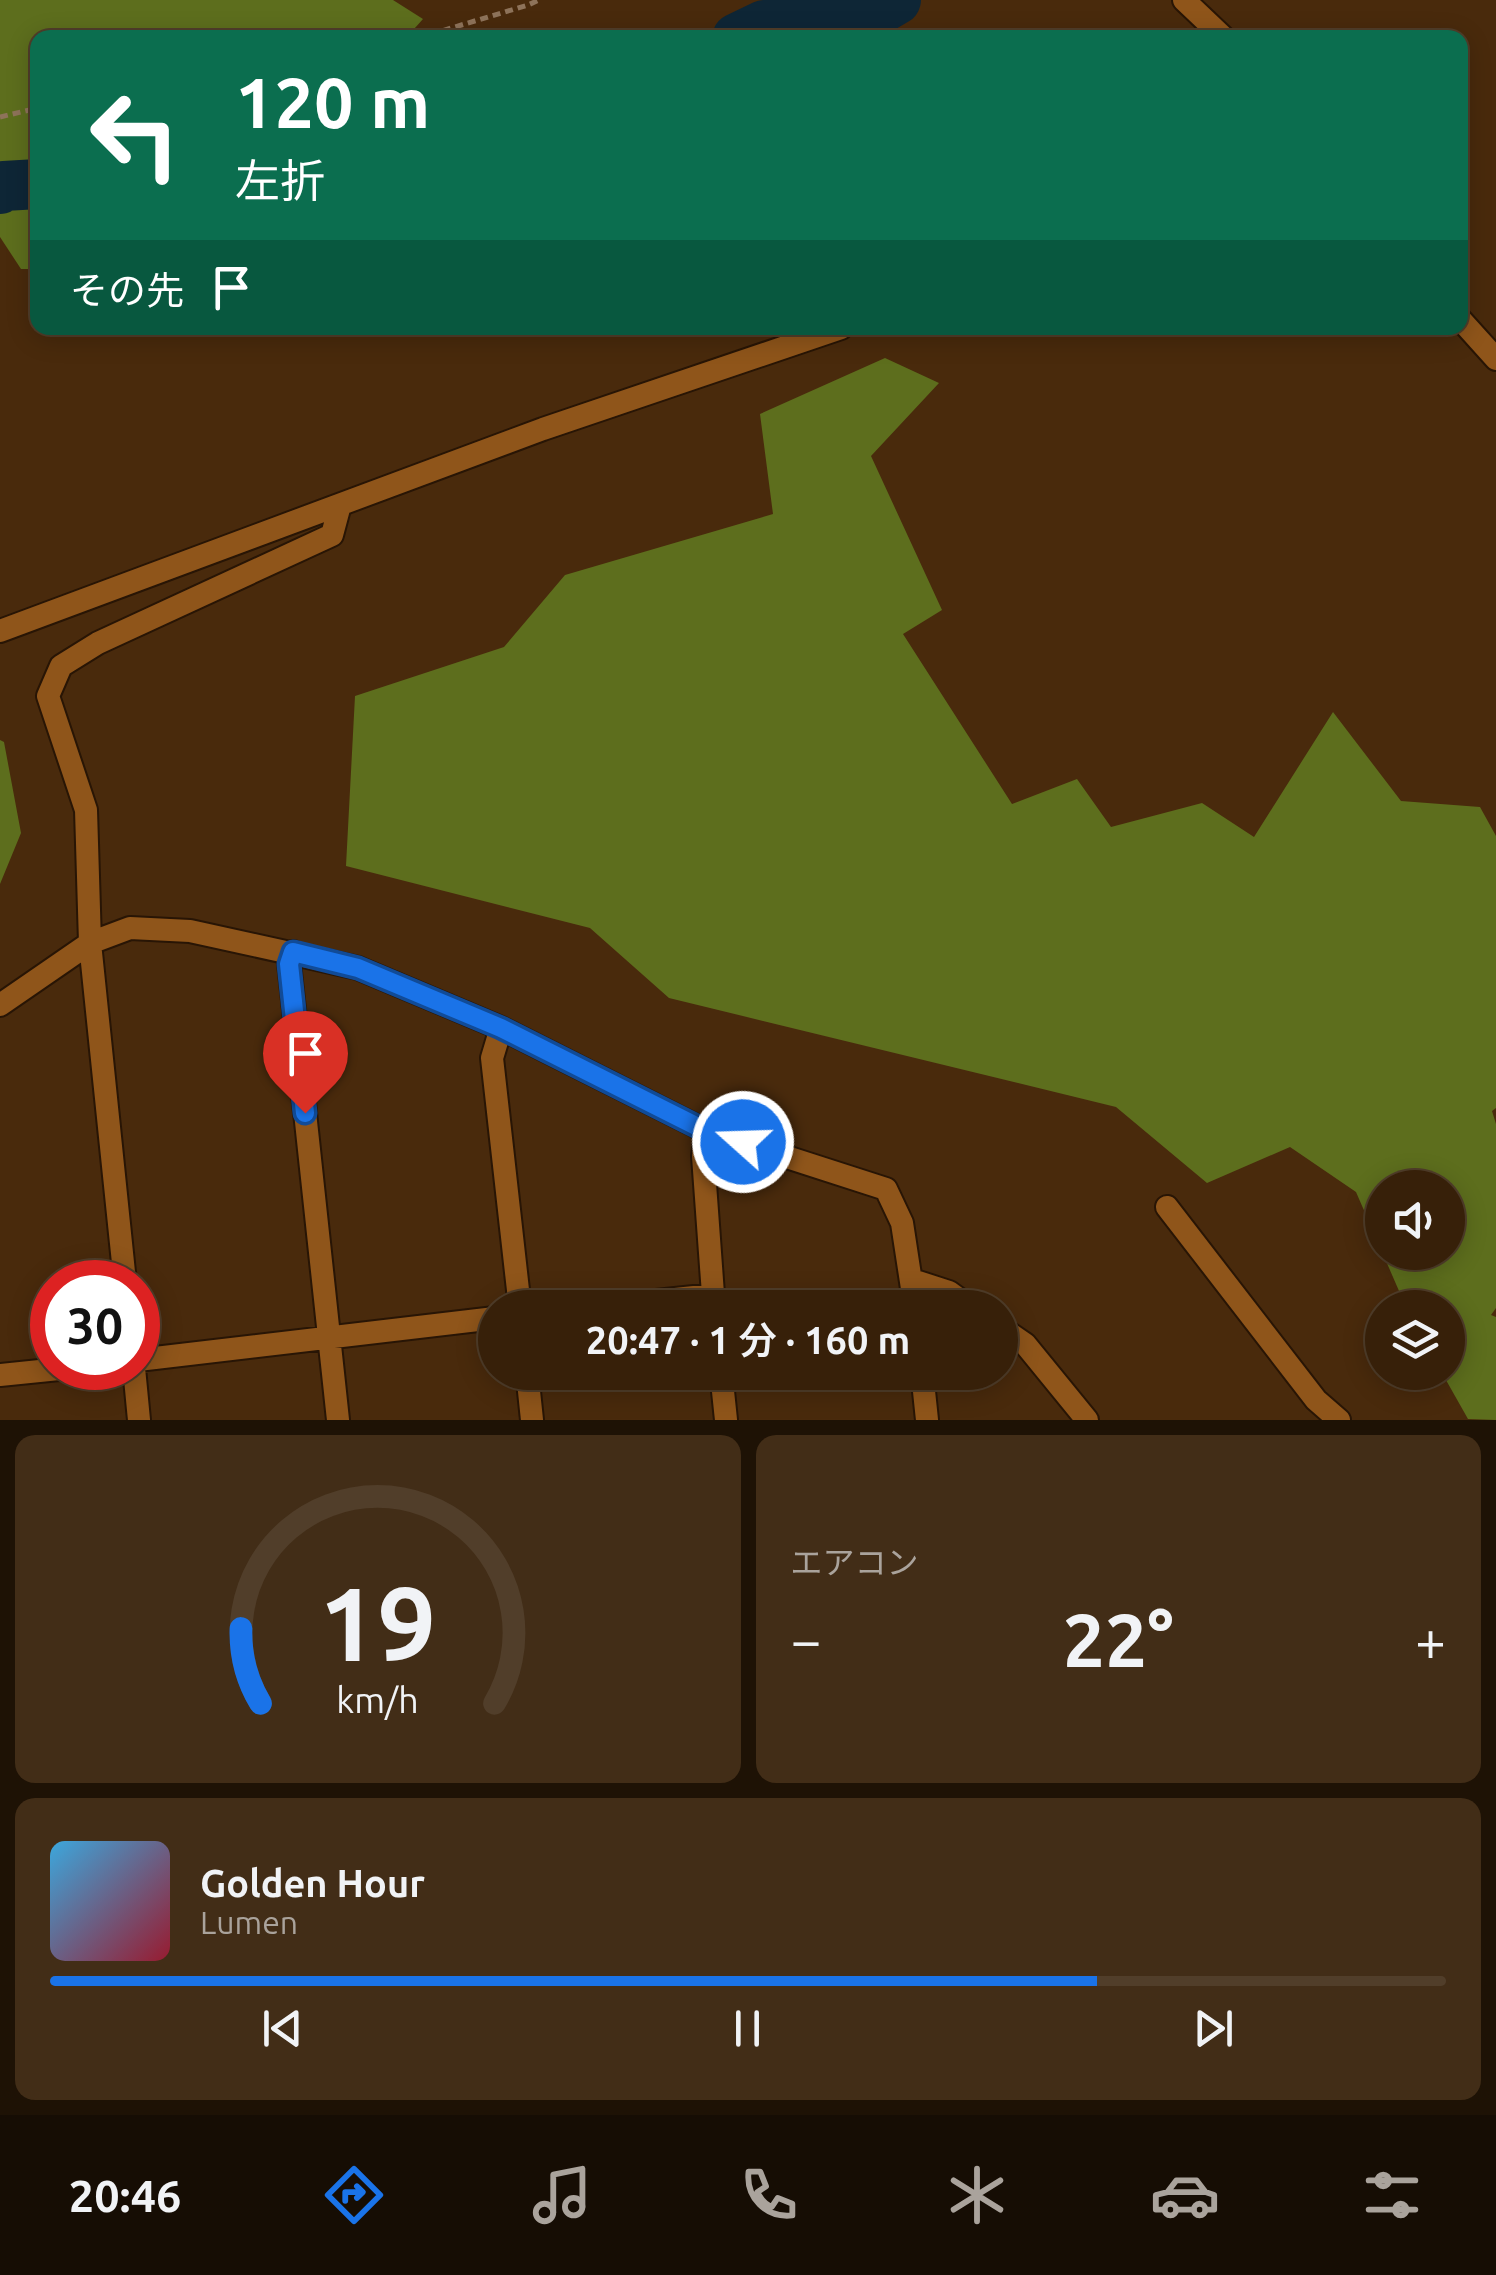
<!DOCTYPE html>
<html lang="ja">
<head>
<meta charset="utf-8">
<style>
  :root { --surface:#372009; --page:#422d17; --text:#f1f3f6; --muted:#aaa39c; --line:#513e2a; --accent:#1a73e8 }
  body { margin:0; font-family:Ubuntu,"Noto Sans JP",sans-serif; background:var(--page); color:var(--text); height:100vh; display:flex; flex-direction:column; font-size:38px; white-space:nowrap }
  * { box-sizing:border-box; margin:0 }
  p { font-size:32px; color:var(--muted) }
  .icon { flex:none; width:55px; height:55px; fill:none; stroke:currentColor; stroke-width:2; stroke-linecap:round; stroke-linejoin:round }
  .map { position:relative; height:1420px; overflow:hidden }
  .panel { display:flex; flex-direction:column; gap:15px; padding:15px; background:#1e1205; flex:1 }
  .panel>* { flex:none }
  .banner { position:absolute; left:30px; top:30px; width:1438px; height:305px; border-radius:20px; box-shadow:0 5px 25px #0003,0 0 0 2px var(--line); background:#0b6e4f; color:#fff; overflow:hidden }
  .buttons { position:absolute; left:1365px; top:1170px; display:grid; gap:20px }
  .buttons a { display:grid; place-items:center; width:100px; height:100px; border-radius:50%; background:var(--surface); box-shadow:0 5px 25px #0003,0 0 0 2px var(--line); font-size:50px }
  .speed { position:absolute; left:30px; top:1260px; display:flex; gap:20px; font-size:50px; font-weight:700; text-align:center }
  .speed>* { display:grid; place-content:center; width:130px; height:130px; border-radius:50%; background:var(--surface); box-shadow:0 5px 25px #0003,0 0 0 2px var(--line); line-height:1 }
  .speed .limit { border:15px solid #d22; background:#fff; color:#111 }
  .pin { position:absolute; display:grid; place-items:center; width:85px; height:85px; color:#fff; margin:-102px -42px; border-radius:50% 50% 50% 0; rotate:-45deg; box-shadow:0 0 10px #0007 }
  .pin .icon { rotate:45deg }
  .me { position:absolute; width:110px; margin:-55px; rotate:290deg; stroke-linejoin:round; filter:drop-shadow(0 0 8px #0008) }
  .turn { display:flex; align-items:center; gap:35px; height:210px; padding:0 40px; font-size:45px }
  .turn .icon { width:130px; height:130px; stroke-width:2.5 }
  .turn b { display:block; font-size:70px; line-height:85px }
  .then { display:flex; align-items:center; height:95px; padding:0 40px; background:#0003; gap:20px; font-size:38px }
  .big { font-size:75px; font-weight:600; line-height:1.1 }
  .panel .card { flex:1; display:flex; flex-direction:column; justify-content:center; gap:15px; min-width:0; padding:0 35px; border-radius:20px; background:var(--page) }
  .panel .dial { align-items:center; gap:0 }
  .dial svg { height:260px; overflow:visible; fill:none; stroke:var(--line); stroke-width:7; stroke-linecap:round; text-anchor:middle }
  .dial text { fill:var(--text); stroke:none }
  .song { display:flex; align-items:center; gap:30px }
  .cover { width:120px; height:120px; border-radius:15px; background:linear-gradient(135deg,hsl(200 70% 55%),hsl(350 70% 35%)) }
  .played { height:10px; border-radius:5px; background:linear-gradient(90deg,var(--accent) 75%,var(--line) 75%) }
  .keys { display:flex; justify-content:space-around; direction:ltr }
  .heat { display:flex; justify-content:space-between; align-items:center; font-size:55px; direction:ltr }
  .panel .tiles { flex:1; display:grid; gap:15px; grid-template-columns:1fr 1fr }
  .card:last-child { grid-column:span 2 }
  .trip { position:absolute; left:478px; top:1290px; width:540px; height:100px; border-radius:50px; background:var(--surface); box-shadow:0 5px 25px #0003,0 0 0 2px var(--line); font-weight:600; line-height:100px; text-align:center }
  .tabs { display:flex; height:160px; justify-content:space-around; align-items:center; background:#160d04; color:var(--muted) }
  .tabs .icon { width:70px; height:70px }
  .tabs .active { color:var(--accent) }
  .tabs b { font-size:45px; color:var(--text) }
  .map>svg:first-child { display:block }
  .forest { fill:#5d6e1d; fill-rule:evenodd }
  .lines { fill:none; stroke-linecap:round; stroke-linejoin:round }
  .river { stroke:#0e2636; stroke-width:50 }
  .street-casing { stroke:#281505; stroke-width:26 }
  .path { stroke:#8e735a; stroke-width:5; stroke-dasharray:8 5; stroke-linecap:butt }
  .street { stroke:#8f551a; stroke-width:22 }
  .route-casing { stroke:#114b97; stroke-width:25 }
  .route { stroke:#1a73e8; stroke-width:18 }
</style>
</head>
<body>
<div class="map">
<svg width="1496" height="1420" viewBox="0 0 1496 1420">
  <rect width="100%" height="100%" fill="#492a0c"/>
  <path class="forest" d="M0,0H393L423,19L406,38H38L37,269H21L0,237Z
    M885,358L939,383L871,456L942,610L903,634L1012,804L1077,779L1111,827L1202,803L1254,837L1333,712L1401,801L1480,807L1496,836V1108L1492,1111L1496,1124V1308L1491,1315L1496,1317V1420L1468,1419L1442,1373L1448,1372V1308L1406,1307L1356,1192L1290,1147L1207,1183L1116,1107L669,998L590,928L346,866L355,696L504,647L565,575L773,514L760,414ZM1382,1188H1448V1252H1382Z
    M0,740L4,742L21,833L0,884Z"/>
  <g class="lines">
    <path class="river" d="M737,38L764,25L831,23L872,14L896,0
      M0,189L4,186L38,184"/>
    <g class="street-casing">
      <path id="street" d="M1184,0L1224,38
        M1460,319L1496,359
        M0,631L543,429L841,328
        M293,952L289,963L338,1420
        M0,1005L90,943L130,928L190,931L358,968L501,1028L706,1131L886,1189L902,1223L915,1308
        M501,1028L492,1058L520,1308
        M706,1131L703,1156L714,1308
        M1167,1207L1316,1400L1339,1420
        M912,1280L949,1292L971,1308
        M125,1282L90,943L86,810L48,696L61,666L98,643L332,535L340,505
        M590,1308L713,1295
        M1000,1327L1025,1344L1087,1420
        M138,1360L495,1318
        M134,1368L139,1420
        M527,1372L532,1420
        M721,1372L726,1420
        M922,1372L927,1420
        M0,1375L69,1368"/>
    </g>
    <path class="path" d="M418,38L528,5L539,0
      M0,117L38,108"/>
    <use href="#street" class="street"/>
  </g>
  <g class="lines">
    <g class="route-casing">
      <path id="route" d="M305,1113L289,964L293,952L358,968L501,1028L706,1131L743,1142"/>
    </g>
    <use href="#route" class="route"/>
  </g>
</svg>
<div class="buttons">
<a><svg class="icon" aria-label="sound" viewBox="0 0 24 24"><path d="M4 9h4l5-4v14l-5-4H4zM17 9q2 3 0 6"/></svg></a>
<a><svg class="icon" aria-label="layers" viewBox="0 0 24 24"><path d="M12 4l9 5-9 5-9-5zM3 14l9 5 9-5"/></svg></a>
</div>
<div class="speed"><div class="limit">30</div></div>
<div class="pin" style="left:305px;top:1113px;background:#d93025"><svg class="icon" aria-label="arrive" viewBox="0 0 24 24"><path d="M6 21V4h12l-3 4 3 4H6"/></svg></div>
<svg class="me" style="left:743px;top:1142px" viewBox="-20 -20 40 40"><circle r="17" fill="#1a73e8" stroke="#fff" stroke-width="3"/><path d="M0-11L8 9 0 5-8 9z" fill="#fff"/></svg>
<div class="trip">20:47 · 1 分 · 160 m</div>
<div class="banner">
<div class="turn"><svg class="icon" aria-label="left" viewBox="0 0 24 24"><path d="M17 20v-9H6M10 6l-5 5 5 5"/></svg><div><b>120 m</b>左折</div></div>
<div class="then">その先<svg class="icon" aria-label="arrive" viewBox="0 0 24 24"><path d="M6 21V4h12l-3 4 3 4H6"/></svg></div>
</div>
</div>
<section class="panel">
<div class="tiles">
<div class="card dial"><svg viewBox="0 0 100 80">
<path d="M14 69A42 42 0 1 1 86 69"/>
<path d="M14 69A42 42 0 0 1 8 46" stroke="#1a73e8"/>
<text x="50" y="56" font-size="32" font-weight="700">19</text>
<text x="50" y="72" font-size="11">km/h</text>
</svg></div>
<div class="card"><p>エアコン</p>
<div class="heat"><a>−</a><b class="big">22°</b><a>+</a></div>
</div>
<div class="card">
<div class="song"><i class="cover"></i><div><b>Golden Hour</b><p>Lumen</p></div></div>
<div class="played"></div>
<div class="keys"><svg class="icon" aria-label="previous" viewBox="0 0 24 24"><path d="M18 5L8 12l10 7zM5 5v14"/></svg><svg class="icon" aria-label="pause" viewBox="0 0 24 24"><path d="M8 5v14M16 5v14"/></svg><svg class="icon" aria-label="next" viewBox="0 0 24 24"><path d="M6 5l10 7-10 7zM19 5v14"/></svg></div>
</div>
</div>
</section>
<nav class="tabs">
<b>20:46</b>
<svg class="icon active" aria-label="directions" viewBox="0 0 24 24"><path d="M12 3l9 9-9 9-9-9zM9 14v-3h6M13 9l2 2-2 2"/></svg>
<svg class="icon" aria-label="music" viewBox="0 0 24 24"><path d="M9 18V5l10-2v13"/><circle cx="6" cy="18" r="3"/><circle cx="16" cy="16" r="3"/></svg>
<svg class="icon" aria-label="phone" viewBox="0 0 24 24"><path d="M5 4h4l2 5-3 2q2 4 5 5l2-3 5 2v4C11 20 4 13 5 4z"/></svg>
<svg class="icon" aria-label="climate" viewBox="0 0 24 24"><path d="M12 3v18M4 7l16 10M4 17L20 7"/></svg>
<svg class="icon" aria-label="car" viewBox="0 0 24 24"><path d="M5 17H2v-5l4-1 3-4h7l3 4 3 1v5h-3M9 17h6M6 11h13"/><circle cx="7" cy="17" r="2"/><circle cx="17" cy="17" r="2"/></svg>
<svg class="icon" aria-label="filters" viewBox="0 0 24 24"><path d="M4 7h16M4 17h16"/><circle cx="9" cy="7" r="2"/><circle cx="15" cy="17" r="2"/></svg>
</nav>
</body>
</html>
